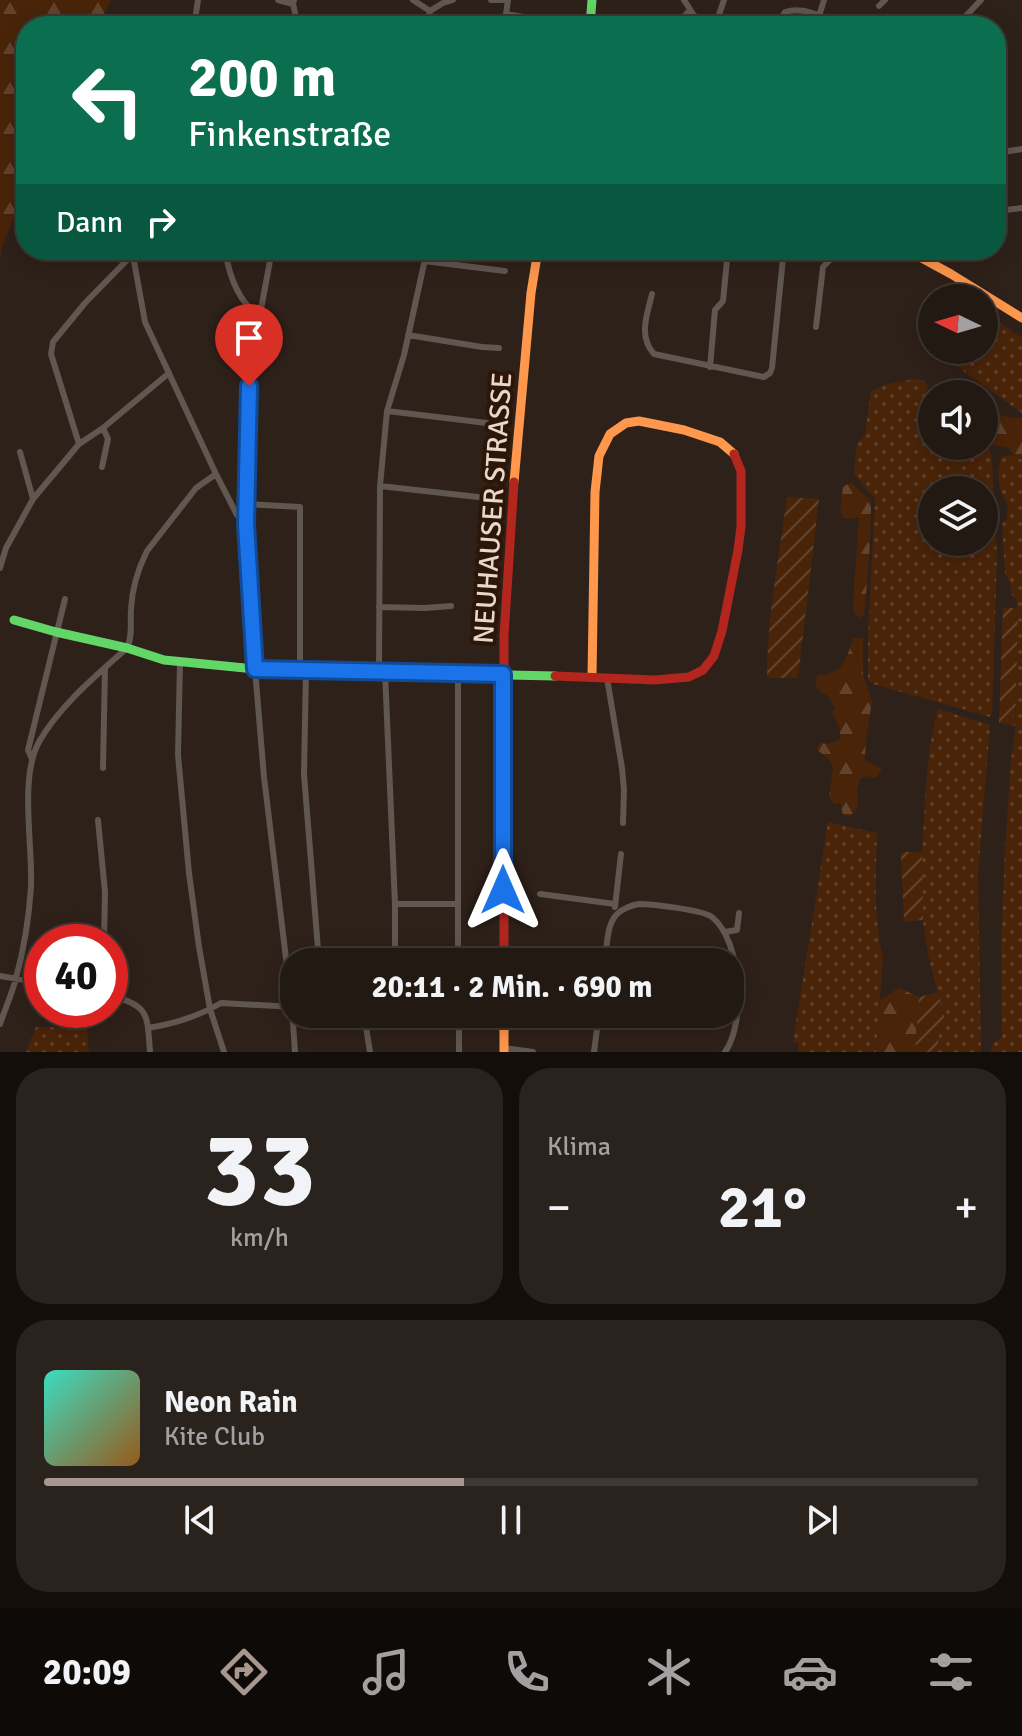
<!DOCTYPE html>
<html lang="de">
<head>
<meta charset="utf-8">
<style>
  :root { --surface:#221913; --page:#2a221c; --text:#f1f3f6; --muted:#a2a0a0; --line:#3f3833; --accent:#a7978f }
  body { margin:0; font-family:Signika,sans-serif; background:var(--page); color:var(--text); height:100vh; display:flex; flex-direction:column; font-size:30px; white-space:nowrap }
  * { box-sizing:border-box; margin:0 }
  p { font-size:26px; color:var(--muted) }
  .icon { flex:none; width:44px; height:44px; fill:none; stroke:currentColor; stroke-width:2; stroke-linecap:round; stroke-linejoin:round }
  .map { position:relative; height:1052px; overflow:hidden }
  .details { display:flex; flex-direction:column; gap:16px; padding:16px; background:#130e0a; flex:1 }
  .details>* { flex:none }
  .banner { position:absolute; left:16px; top:16px; width:990px; height:244px; border-radius:32px; box-shadow:0 4px 20px #0003,0 0 0 2px var(--line); background:#0b6e4f; color:#fff; overflow:hidden }
  .needle { width:52px; rotate:275deg }
  .controls { position:absolute; left:918px; top:284px; display:grid; gap:16px }
  .controls a { display:grid; place-items:center; width:80px; height:80px; border-radius:50%; background:var(--surface); box-shadow:0 4px 20px #0003,0 0 0 2px var(--line); font-size:40px }
  .speed { position:absolute; left:24px; top:924px; display:flex; gap:16px; font-size:40px; font-weight:700; text-align:center }
  .speed>* { display:grid; place-content:center; width:104px; height:104px; border-radius:50%; background:var(--surface); box-shadow:0 4px 20px #0003,0 0 0 2px var(--line); line-height:1 }
  .speed .limit { border:12px solid #d22; background:#fff; color:#111 }
  .pin { position:absolute; display:grid; place-items:center; width:68px; height:68px; color:#fff; margin:-82px -34px; border-radius:50% 50% 50% 0; rotate:-45deg; box-shadow:0 0 8px #0007 }
  .pin .icon { rotate:45deg }
  .me { position:absolute; width:88px; margin:-44px; rotate:0deg; stroke-linejoin:round; filter:drop-shadow(0 0 6px #0008) }
  .turn { display:flex; align-items:center; gap:28px; height:168px; padding:0 40px; font-size:36px }
  .turn .icon { width:104px; height:104px; stroke-width:2.5 }
  .turn b { display:block; font-size:56px; line-height:68px }
  .then { display:flex; align-items:center; height:76px; padding:0 40px; background:#0003; gap:16px; font-size:30px }
  .big { font-size:60px; font-weight:800; line-height:1.1 }
  .details .card { flex:1; display:flex; flex-direction:column; justify-content:center; gap:12px; min-width:0; padding:0 28px; border-radius:32px; background:var(--page) }
  .details .dial { align-items:center; gap:0 }
  .dial b { font-size:104px; line-height:1 }
  .song { display:flex; align-items:center; gap:24px }
  .cover { width:96px; height:96px; border-radius:12px; background:linear-gradient(135deg,hsl(170 70% 55%),hsl(30 70% 35%)) }
  .played { height:8px; border-radius:4px; background:linear-gradient(90deg,var(--accent) 45%,var(--line) 45%) }
  .keys { display:flex; justify-content:space-around; direction:ltr }
  .heat { display:flex; justify-content:space-between; align-items:center; font-size:44px; direction:ltr }
  .details .tiles { flex:1; display:grid; gap:16px; grid-template-columns:1fr 1fr }
  .card:last-child { grid-column:span 2 }
  .trip { position:absolute; left:280px; top:948px; width:464px; height:80px; border-radius:32px; background:var(--surface); box-shadow:0 4px 20px #0003,0 0 0 2px var(--line); font-weight:800; line-height:80px; text-align:center }
  .dock { display:flex; height:128px; justify-content:space-around; align-items:center; background:#0e0a08; color:var(--muted) }
  .dock .icon { width:56px; height:56px }
  .dock .on { color:var(--accent) }
  .dock b { font-size:36px; color:var(--text) }
  .map>svg:first-child { display:block }
  .grass { fill:url(#grass-dots); fill-rule:evenodd }
  .forest { fill:url(#forest-firs) }
  .garden { fill:url(#garden-furrows) }
  .lines { fill:none; stroke-linecap:round; stroke-linejoin:round }
  .street { stroke:#605750; stroke-width:6 }
  .fast { stroke:#63d668; stroke-width:9 }
  .slow { stroke:#ff974d; stroke-width:9 }
  .jam { stroke:#b3261e; stroke-width:9 }
  .route-casing { stroke:#114b97; stroke-width:20 }
  .route { stroke:#1a73e8; stroke-width:14 }
  .labels { text-anchor:middle; stroke-width:8; stroke-linejoin:round; paint-order:stroke }
  .street-label { font-size:28px; fill:#e8d7ce; stroke:#2d1607 }
</style>
</head>
<body>
<div class="map">
<svg width="1022" height="1052" viewBox="0 0 1022 1052">
  <defs>
    <pattern id="grass-dots" width="8" height="8" patternUnits="userSpaceOnUse" patternTransform="scale(2)"><rect width="8" height="8" fill="#492409"/><path d="M2 2h.1M6 6h.1" fill="none" stroke="#63432c" stroke-width="1.8" stroke-linecap="round"/></pattern>
    <pattern id="forest-firs" width="22" height="20" patternUnits="userSpaceOnUse" patternTransform="scale(2)"><rect width="22" height="20" fill="#492409"/><path d="M5 1l3.5 6h-7zM16 11l3.5 6h-7z" fill="#63432c"/></pattern>
    <pattern id="garden-furrows" width="10" height="10" patternUnits="userSpaceOnUse" patternTransform="scale(2)"><rect width="10" height="10" fill="#492409"/><path d="M-1 1l2-2M0 10L10 0M9 11l2-2" fill="none" stroke="#63432c"/></pattern>
  </defs>
  <rect width="100%" height="100%" fill="#2e2119"/>
  <path class="grass" d="M984,311L1022,338V413L951,362L952,350H984Z
    M914,379L922,380L927,384L928,402L932,405V446H984V407L991,413L987,435L992,460L997,554L992,714L990,717L873,684L868,680V639L875,499L854,474L857,443L865,435L871,392L883,385ZM984,490V542H932V490Z
    M1014,455L1022,460V1052H991L992,1044L1002,1037L1001,948L1005,851L1011,760L1015,732L1018,615L1016,598L1011,594L1010,582L1005,573L1002,524L1007,518L1008,504C998,492 995,470 1002,456Z
    M938,709L990,725L978,875L981,1052H938L939,1024L946,1022C937,989 926,954 923,919C920,886 922,852 924,820C926,782 928,745 938,709Z
    M828,822L877,833C876,872 873,919 883,957L876,1052H798L799,1043L793,1042Z
    M36,1027L87,1028L89,1052H26Z"/>
  <path class="forest" d="M0,0H111L98,26H26V175L19,205L3,245L0,258Z
    M1003,415L1012,418H1022V459L1017,458L1007,447L994,446C989,433 989,421 1003,415Z
    M851,482L871,502C871,540 868,577 864,614L860,618L854,613L853,602L859,517L851,519L843,518L840,508L843,487Z
    M853,638H863V674L872,701L866,740L865,760L882,769L876,778L865,776L860,779L857,791L858,808L851,816L843,815L840,803L834,804L829,797L833,769L830,760L816,749L820,743L830,744L840,739V729L832,713L835,708L829,697L816,688L817,675C841,677 847,659 853,638Z
    M899,988L919,997L915,1052H876L880,1000Z"/>
  <path class="garden" d="M787,497L819,499L798,678H767C767,617 779,557 787,497Z
    M1003,608H1017L1018,615L1015,726L999,723Z
    M901,852H922L923,920L904,922Z
    M938,992L946,1023L939,1025L938,1052H915L919,997Z"/>
  <g class="lines">
    <path class="street" d="M278,0L293,4
      M294,0L293,4L298,26
      M413,0L430,11
      M491,0H503
      M508,0L506,14L541,20
      M684,0L693,14L705,26
      M879,6L885,0
      M819,16L824,0
      M194,26L198,0
      M427,26L430,11L443,3L453,0
      M675,26L690,10
      M715,26L724,0
      M777,26L785,12C801,7 823,14 833,26
      M953,26L956,22L963,19L981,0
      M996,153L1022,149
      M996,211L1022,208
      M132,250L145,322L216,474L237,515L246,524
      M225,250C229,275 238,302 260,317
      M272,250L250,369L246,524L255,669L264,777L292,1008L295,1052
      M424,261L505,271
      M652,294C647,315 638,336 654,354L764,377L770,373L772,368L783,258L782,250
      M816,327L823,267L832,258L848,250
      M408,335L482,347L499,348
      M710,367L715,310L723,301L728,250
      M387,411L487,423
      M79,444L51,354L53,342L85,303L132,255
      M20,452L33,499
      M102,467L108,439L103,428
      M380,486L487,498
      M246,504L300,507V670
      M0,568L6,548L33,499L79,444L103,428L169,373
      M379,607L425,608L451,606
      M180,662L178,755L189,873L199,947L210,1009L224,1052
      M306,670L304,774L319,962
      M379,672L380,486L387,411L404,355L427,250
      M385,672L395,904V962
      M458,673V962
      M607,678L622,768L624,790L623,823
      M32,759L28,750L65,599
      M103,768L105,668
      M98,820L105,892L104,942
      M540,894L615,904
      M395,904H458
      M615,907L621,854
      M725,932L737,930L739,913
      M605,962C607,948 606,925 617,914C622,909 632,905 639,904C652,904 703,910 712,917C742,941 746,1023 725,1052
      M0,976L42,983
      M110,996C150,1005 147,1015 150,1052
      M364,1014L370,1052
      M0,1024C5,1009 12,994 16,978C24,949 29,917 31,887C33,845 19,778 39,742C59,706 97,675 127,648C133,636 130,622 131,609C132,589 138,569 147,551L196,488L216,474
      M148,1028C173,1024 199,1016 221,1003L294,1007
      M504,1048L533,1052
      M459,1052V1014
      M594,1052L599,1014"/>
    <path class="fast" d="M590,26L592,0
      M14,620L56,632L127,648L164,660L255,669L555,676"/>
    <path class="slow" d="M907,250L951,274L1022,318
      M514,482L531,293L538,250
      M592,677L595,492L599,456L610,434L626,423L639,421L684,430L720,442L734,454
      M504,1014V1052"/>
    <path class="jam" d="M555,676L655,680L689,677L703,670L714,656L722,631L738,550L741,527V471L734,454
      M504,962V636L514,482"/>
  </g>
  <g class="lines">
    <g class="route-casing">
      <path id="route" d="M249,386L246,524L255,669L503,674V890"/>
    </g>
    <use href="#route" class="route"/>
  </g>
  <g class="labels">
    <g class="street-label">
      <text transform="translate(492 508) rotate(-86)" y="10">NEUHAUSER STRASSE</text>
    </g>
  </g>
</svg>
<div class="controls">
<a><svg class="needle" viewBox="-14 -14 28 28"><path d="M0-13l5 13h-10z" fill="#e53935"/><path d="M0 13l5-13h-10z" fill="#a2a0a0"/></svg></a>
<a><svg class="icon" aria-label="sound" viewBox="0 0 24 24"><path d="M4 9h4l5-4v14l-5-4H4zM17 9q2 3 0 6"/></svg></a>
<a><svg class="icon" aria-label="layers" viewBox="0 0 24 24"><path d="M12 4l9 5-9 5-9-5zM3 14l9 5 9-5"/></svg></a>
</div>
<div class="speed"><div class="limit">40</div></div>
<div class="pin" style="left:249px;top:386px;background:#d93025"><svg class="icon" aria-label="arrive" viewBox="0 0 24 24"><path d="M6 21V4h12l-3 4 3 4H6"/></svg></div>
<svg class="me" style="left:503px;top:890px" viewBox="-20 -20 40 40"><path d="M0-17L14 15 0 8-14 15z" fill="#1a73e8" stroke="#fff" stroke-width="4"/></svg>
<div class="trip">20:11 · 2 Min. · 690 m</div>
<div class="banner">
<div class="turn"><svg class="icon" aria-label="left" viewBox="0 0 24 24"><path d="M17 20v-9H6M10 6l-5 5 5 5"/></svg><div><b>200 m</b>Finkenstraße</div></div>
<div class="then">Dann<svg class="icon" aria-label="right" viewBox="0 0 24 24"><path d="M7 20v-9h11M14 6l5 5-5 5"/></svg></div>
</div>
</div>
<section class="details">
<div class="tiles">
<div class="card dial"><b>33</b><p>km/h</p></div>
<div class="card"><p>Klima</p>
<div class="heat"><a>−</a><b class="big">21°</b><a>+</a></div>
</div>
<div class="card">
<div class="song"><i class="cover"></i><div><b>Neon Rain</b><p>Kite Club</p></div></div>
<div class="played"></div>
<div class="keys"><svg class="icon" aria-label="previous" viewBox="0 0 24 24"><path d="M18 5L8 12l10 7zM5 5v14"/></svg><svg class="icon" aria-label="pause" viewBox="0 0 24 24"><path d="M8 5v14M16 5v14"/></svg><svg class="icon" aria-label="next" viewBox="0 0 24 24"><path d="M6 5l10 7-10 7zM19 5v14"/></svg></div>
</div>
</div>
</section>
<nav class="dock">
<b>20:09</b>
<svg class="icon on" aria-label="directions" viewBox="0 0 24 24"><path d="M12 3l9 9-9 9-9-9zM9 14v-3h6M13 9l2 2-2 2"/></svg>
<svg class="icon" aria-label="music" viewBox="0 0 24 24"><path d="M9 18V5l10-2v13"/><circle cx="6" cy="18" r="3"/><circle cx="16" cy="16" r="3"/></svg>
<svg class="icon" aria-label="phone" viewBox="0 0 24 24"><path d="M5 4h4l2 5-3 2q2 4 5 5l2-3 5 2v4C11 20 4 13 5 4z"/></svg>
<svg class="icon" aria-label="climate" viewBox="0 0 24 24"><path d="M12 3v18M4 7l16 10M4 17L20 7"/></svg>
<svg class="icon" aria-label="car" viewBox="0 0 24 24"><path d="M5 17H2v-5l4-1 3-4h7l3 4 3 1v5h-3M9 17h6M6 11h13"/><circle cx="7" cy="17" r="2"/><circle cx="17" cy="17" r="2"/></svg>
<svg class="icon" aria-label="filters" viewBox="0 0 24 24"><path d="M4 7h16M4 17h16"/><circle cx="9" cy="7" r="2"/><circle cx="15" cy="17" r="2"/></svg>
</nav>
</body>
</html>
